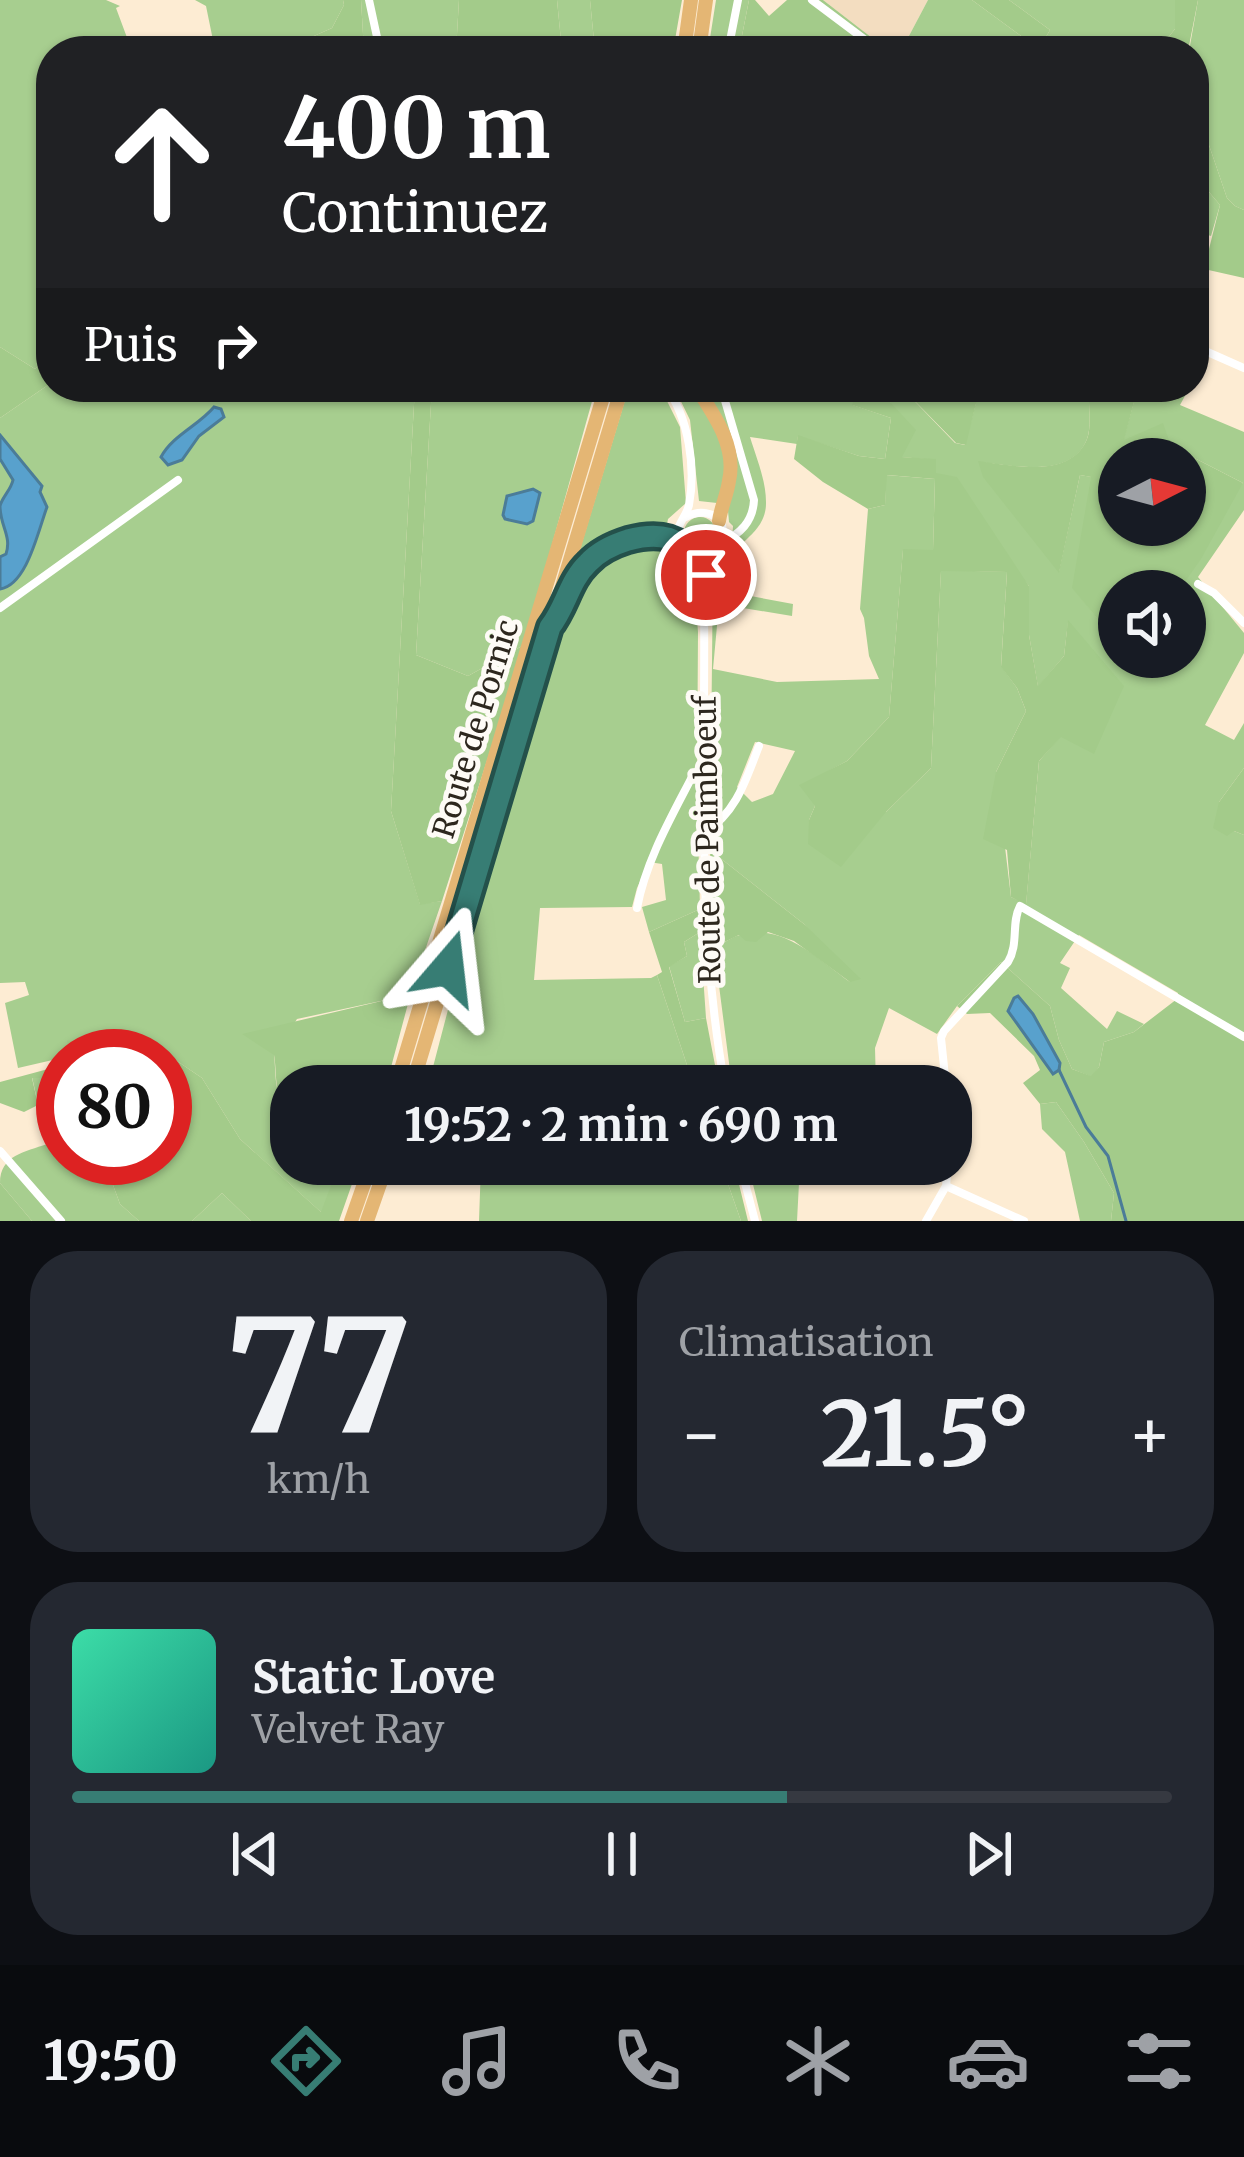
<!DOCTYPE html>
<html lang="fr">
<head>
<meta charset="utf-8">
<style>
  :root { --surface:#171b24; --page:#242831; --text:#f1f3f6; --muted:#9ea1a6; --line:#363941; --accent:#377d74 }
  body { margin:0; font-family:Merriweather,serif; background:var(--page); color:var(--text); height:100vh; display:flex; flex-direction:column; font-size:45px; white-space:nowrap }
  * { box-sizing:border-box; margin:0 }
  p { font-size:39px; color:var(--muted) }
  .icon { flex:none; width:66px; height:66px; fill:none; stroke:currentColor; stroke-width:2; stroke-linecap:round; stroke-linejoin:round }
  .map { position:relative; height:1221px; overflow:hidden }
  .sheet { display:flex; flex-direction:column; gap:30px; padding:30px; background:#0d0f14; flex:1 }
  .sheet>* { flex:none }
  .hud { position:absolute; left:36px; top:36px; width:1173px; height:366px; border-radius:48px; box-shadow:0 3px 9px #0004; background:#202124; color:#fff; overflow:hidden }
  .needle { width:78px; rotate:84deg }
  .controls { position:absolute; left:1098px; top:438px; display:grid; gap:24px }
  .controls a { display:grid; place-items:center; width:108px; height:108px; border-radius:50%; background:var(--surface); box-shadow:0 3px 9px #0004; font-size:60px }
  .speed { position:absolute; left:36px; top:1029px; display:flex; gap:24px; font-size:60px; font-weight:700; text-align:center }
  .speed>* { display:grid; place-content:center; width:156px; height:156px; border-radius:50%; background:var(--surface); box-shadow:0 3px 9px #0004; line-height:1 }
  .speed .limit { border:18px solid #d22; background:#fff; color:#111 }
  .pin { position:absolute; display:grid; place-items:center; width:102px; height:102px; color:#fff; margin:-51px; border:6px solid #fff; border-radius:50%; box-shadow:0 3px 12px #0007 }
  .me { position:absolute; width:132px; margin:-66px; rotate:17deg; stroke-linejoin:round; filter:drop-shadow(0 0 9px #0008) }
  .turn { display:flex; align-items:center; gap:42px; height:252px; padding:0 48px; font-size:54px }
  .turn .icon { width:156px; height:156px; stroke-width:2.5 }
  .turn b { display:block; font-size:84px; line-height:102px }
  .then { display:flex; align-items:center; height:114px; padding:0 48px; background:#0003; gap:24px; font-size:45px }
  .big { font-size:90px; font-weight:700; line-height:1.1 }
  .sheet .tile { flex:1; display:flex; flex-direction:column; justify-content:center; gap:18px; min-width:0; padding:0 42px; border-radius:48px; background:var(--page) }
  .sheet .dial { align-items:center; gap:0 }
  .dial b { font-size:156px; line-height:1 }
  .song { display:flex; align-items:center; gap:36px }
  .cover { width:144px; height:144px; border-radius:18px; background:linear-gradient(135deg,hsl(160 70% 55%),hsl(170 70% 35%)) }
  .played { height:12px; border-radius:6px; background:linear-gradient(90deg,var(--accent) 65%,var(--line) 65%) }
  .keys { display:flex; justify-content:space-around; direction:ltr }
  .heat { display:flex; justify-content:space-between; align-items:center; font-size:66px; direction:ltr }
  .sheet .tiles { flex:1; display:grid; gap:30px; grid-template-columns:1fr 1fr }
  .tile:last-child { grid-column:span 2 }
  .trip { position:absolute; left:270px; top:1065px; width:702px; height:120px; border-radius:48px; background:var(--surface); box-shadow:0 3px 9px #0004; font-weight:700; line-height:120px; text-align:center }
  .menu { display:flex; height:192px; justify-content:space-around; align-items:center; background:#090b0e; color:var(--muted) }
  .menu .icon { width:84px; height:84px }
  .menu .selected { color:var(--accent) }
  .menu b { font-size:54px; color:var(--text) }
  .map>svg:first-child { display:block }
  .built { fill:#f3ddc0 }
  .green { fill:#a7ce8f; fill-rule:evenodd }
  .forest { fill:#a3cb8a; fill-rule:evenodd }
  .water { fill:#58a1cd; stroke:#4b7c98; stroke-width:3 }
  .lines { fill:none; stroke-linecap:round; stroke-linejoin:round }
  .stream { stroke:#4b7c98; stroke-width:3 }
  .minor { stroke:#fff; stroke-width:8 }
  .highway { stroke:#e4b674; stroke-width:14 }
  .route-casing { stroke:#24514b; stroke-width:30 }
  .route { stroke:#377d74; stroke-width:21 }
  .labels { text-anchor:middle; stroke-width:10; stroke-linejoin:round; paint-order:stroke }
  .street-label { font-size:30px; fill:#2d271e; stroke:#fefbf6 }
</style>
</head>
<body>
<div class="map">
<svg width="1244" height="1221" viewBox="0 0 1244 1221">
  <rect width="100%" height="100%" fill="#fdecd3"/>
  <path class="built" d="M823,0H928L901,51H889Z"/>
  <path class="green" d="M0,0H106L120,6L116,8L132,51H51V352L35,369L0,347Z
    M195,0H343L344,5L332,28L296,44L215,50L206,6Z
    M361,0H459L456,51H364Z
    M557,0H590L595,51H562Z
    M716,0H749L739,51H708Z
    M928,0H972L1039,49L1050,30L1009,0H1175V29L1157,51H901Z
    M1198,0H1244V210L1235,206L1227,198L1194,101V51H1189Z
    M1194,188L1209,192L1220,205L1211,236L1194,231Z
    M51,383V387H415L391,811L420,904L442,901L413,985L402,980L390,999L297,1019L274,1055C276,1070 274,1090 283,1102L291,1100V1164H339L322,1213L240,1139L202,1078L155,1046L127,1039L93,1049L68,1042L70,1056L18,1068L5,1003L29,995L25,982L0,983V418Z
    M432,387H596L524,645L468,676L416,655Z
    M629,387H660L680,427L686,503L668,519L664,540L692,568L695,594L698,632L697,789L700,909L649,932L642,907L666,900L662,864L649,862L637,888L632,907L540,908L534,980L651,978L657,975L694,1086H428L465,945L568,602L593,566L585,559L574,569Z
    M674,387H901L955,443L965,445L980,387L1089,389C1088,403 1092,426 1087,439C1071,480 1012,465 979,462L1059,571L1080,475L1092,477L1073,588L1119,645V657H1185V591L1151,590L1158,579L1243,483L1171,446L1123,441L1138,387H1163L1186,394L1180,405L1244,432V510L1198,577L1244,633V653L1205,725L1234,740L1244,723V768L1219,802L1234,831L1244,835V1037L1177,999L1178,993L1079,935L1060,963L1070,968L1061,988L1107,1029L1117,1011L1144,1024L1134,1032L1104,1042L1099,1067L1092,1077L1072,1069L1059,1040L1050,1006L1001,962L957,1006L937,1034L889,1008L875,1048L876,1086H732L714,947C723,944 731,937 740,935C782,922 818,959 850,982L804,924L710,850L713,567L732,542L733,526L729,522L728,511L717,503L699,501L690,420ZM890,402L901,457L936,460L935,473L1029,586V635L1038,687L1064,656L1068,622L1060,737L1039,761L1026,904L1011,897L996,772L1026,711L1017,688L1001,666L1007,572L941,570L931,768L886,812L809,820L815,806L810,781L847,761L889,717L903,550L933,551L935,479L886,475L885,505L868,509L860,609L864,618L869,656L879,679L777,682L713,669L719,604L792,616L793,604L719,590C720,584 719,577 721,571C730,544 767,535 766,502C766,480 756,457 750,437L797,444L798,436L859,456L885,459L891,418L853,405ZM755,742L795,751L773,794L752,802L737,787Z
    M684 533a16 16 0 1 1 32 0a16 16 0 1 1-32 0Z
    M700,932L706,1018L685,1022L669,966L687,956L684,942Z
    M32,1077L52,1078L58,1087L63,1086V1158H87L113,1185L120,1204L139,1221H32L0,1183C0,1155 25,1152 47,1144Z
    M1056,1102L1084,1142L1114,1193L1111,1221H1080L1065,1152L1042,1129L1040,1104Z
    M481,1164H721L741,1221H479Z
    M748,1164H800L797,1221H762Z
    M222,1193L251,1221H192Z"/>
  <path class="forest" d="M343,0H361L364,51H215L296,44L332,28L344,5Z
    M459,0H557L562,51H456Z
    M590,0H682L673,51H595Z
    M749,0H755L769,16L787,0H823L889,51H739Z
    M972,0H1009L1050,30L1039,49Z
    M1175,0H1198L1188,51H1157L1175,29Z
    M1194,101L1227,198L1235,206L1244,210V278L1204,269L1220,205L1209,192L1194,188Z
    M0,347L35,369L51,352V383L0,418Z
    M415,387H432L416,655L468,676L524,645L442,901L420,905L391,811Z
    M901,387H980L966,445L956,443Z
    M1098,387H1138L1124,440L1163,423L1171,446L1243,483L1201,559L1182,586L1158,579L1151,591H1119V645L1072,588L1091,477L1080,475L1059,573L983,477L978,461C1011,465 1070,480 1087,439C1092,427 1088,403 1089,389ZM1119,459H1185V525H1119Z
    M856,394L890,402L916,430L902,457L936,459V473L957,477L1029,586V635L1038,686L1064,656L1068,620L1124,686L1094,754L1061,737L1039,761L1026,905L1011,897L1007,850L983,839L996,772L1026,711L1017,688L1001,667L1007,572L941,571L931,768L886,812L841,867L808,844L809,820L815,806L799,785L847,761L889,717L903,549L933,550L935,479L887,475L885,505L868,509L823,482L794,459L798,435L859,456L885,459L891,418L852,405Z
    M1244,768V835L1234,831L1227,836L1213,828L1219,802Z
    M710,850L804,924L861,979L850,982L794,941L768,932L756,942L746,941L739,935L714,947Z
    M700,909V932L684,942L687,956L669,967L685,1022L706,1018L719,1086H694L657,975L662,972L649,932Z
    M1001,962L1050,1006L1059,1040L1072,1069L1091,1076L1099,1067L1104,1042L1134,1032L1177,999L1244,1037V1221H1111L1114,1193L1084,1142L1056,1102L1040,1104L1023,1083L1040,1070L1034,1056L990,1013L967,1014L957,1006Z
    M402,980L413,985L386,1086H366V1083L354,1086H291V1100L283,1102C274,1090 277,1070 274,1055L242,1034L390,999Z
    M127,1039L155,1046L202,1078L240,1139L321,1212L339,1164H359L339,1221H251L222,1193L192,1221H139L120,1204L113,1185L87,1158H165V1056H70L67,1040L93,1049Z
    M63,1065V1086L58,1087L52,1078H32L38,1105L24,1112L0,1103V1082Z
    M721,1164H734L748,1221H741Z
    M0,1183L32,1221H0Z"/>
  <path class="water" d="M214,407L221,409L224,417L199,436L182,460L168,465L161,457C173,435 198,426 214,407Z
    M0,435L42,486L40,492L47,507C38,531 27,585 0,589V557L6,554C12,536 0,526 0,506C2,497 11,490 13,480L0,459Z
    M533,489L540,493L533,521L527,524L505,519L503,515L507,496Z
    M1018,996L1033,1014L1060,1063L1059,1070L1053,1074L1008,1011L1014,998Z"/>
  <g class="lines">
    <path class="stream" d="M1059,1070L1086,1127L1108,1156L1126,1221"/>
    <path class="minor" d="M369,0L380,51
      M812,0L880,51
      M728,51L738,0
      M1194,346L1244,368
      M666,387C689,418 696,468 689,505C686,518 674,526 679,540C682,551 683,547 691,554C697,561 699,571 701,580
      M1095,387L1096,392
      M686,517C701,509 724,512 723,535C722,547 712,552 708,562C705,572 705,583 704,594C706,758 695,924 725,1086
      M721,543C740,534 753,522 754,500L721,387
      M1198,584L1214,593L1244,623
      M0,608L178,480
      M705,832C737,812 746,779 759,746
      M637,908C646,860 672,816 694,773L704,769
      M946,1086L941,1038L944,1031L1008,962C1019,944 1011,923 1020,906L1244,1037
      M0,1151L61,1221
      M740,1164L755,1221
      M946,1186L1024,1221
      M926,1221L946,1186L948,1164"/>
    <path class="highway" d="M684,51L691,0
      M699,51L706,0
      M696,387C714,415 737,446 729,481C727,495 721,507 719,521
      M566,595C586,557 636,518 679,542
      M396,1086L606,387
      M412,1086L622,387
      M351,1221L371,1164
      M367,1221L387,1164"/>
  </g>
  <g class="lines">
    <g class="route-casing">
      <path id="route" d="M448,968L550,627C566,607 569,581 588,563C599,551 612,545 628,540C676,527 695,547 704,593L706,575"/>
    </g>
    <use href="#route" class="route"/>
  </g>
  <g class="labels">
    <g class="street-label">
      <text transform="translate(476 729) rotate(-73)" y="10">Route de Pornic</text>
      <text transform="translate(708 840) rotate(-91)" y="10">Route de Paimboeuf</text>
    </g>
  </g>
</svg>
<div class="controls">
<a><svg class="needle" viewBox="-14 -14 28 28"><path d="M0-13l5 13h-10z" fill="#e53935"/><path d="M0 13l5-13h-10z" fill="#9ea1a6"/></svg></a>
<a><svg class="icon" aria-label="sound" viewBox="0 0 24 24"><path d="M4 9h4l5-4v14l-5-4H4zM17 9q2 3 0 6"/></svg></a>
</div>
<div class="speed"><div class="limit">80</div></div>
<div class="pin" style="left:706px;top:575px;background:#d93025"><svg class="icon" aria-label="arrive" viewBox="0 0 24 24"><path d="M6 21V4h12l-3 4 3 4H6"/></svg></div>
<svg class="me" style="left:448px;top:968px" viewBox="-20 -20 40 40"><path d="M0-17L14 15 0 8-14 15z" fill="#377d74" stroke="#fff" stroke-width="4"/></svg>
<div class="trip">19:52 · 2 min · 690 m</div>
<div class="hud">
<div class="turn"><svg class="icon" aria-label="ahead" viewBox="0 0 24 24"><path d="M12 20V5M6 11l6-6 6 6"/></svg><div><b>400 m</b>Continuez</div></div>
<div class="then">Puis<svg class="icon" aria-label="right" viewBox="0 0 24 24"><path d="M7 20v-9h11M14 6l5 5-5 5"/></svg></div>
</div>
</div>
<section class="sheet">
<div class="tiles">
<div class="tile dial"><b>77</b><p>km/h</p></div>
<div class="tile"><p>Climatisation</p>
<div class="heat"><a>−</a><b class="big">21.5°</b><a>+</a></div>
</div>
<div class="tile">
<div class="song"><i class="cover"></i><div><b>Static Love</b><p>Velvet Ray</p></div></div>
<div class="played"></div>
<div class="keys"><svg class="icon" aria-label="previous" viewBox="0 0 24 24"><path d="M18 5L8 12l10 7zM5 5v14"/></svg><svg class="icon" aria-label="pause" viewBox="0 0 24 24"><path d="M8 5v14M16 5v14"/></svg><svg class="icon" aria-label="next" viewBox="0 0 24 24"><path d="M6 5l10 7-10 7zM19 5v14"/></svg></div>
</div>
</div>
</section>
<nav class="menu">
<b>19:50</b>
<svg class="icon selected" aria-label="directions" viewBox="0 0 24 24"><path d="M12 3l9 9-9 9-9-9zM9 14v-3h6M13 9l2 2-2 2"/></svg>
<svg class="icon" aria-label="music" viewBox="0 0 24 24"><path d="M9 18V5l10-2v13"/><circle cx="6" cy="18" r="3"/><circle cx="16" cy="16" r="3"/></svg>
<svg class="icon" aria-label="phone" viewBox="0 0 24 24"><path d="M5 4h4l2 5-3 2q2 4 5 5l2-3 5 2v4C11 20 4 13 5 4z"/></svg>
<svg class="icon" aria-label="climate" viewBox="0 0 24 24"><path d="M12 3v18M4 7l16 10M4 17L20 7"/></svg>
<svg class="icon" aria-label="car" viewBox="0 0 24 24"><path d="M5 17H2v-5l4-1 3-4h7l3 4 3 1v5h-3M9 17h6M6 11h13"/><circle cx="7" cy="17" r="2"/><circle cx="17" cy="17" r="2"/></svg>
<svg class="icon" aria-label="filters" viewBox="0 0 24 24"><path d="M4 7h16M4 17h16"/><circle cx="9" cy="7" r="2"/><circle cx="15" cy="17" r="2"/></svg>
</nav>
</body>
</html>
